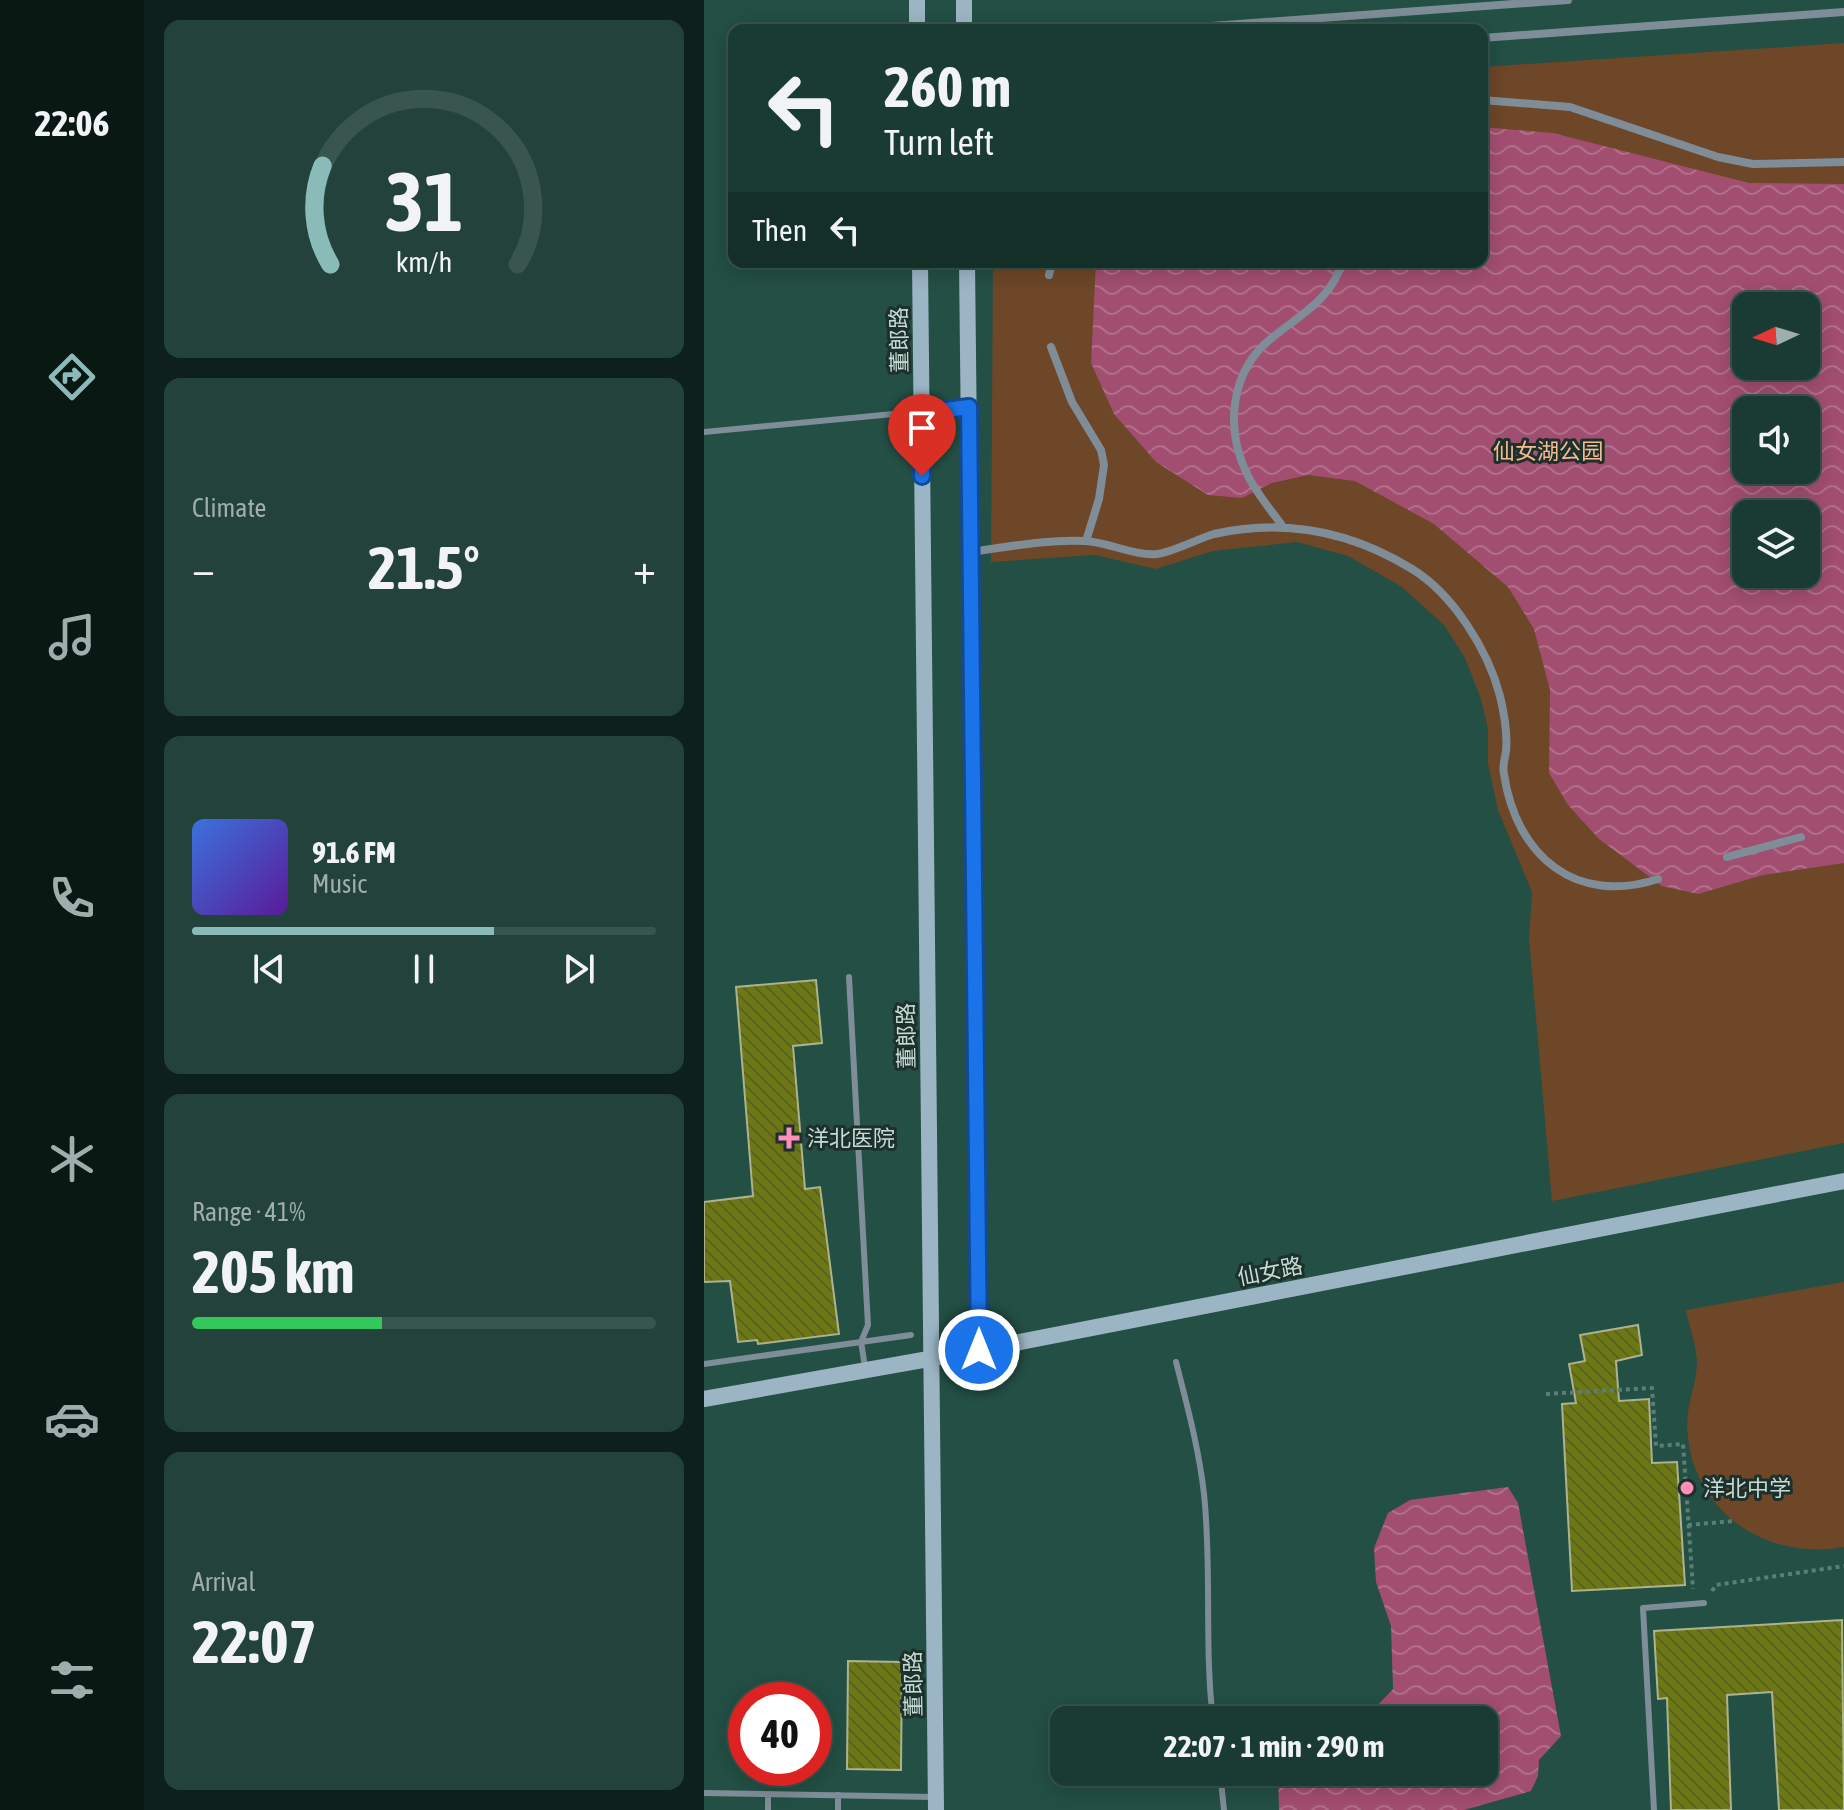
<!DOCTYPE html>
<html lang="en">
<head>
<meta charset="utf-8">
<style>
  :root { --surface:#1a3b33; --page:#23423b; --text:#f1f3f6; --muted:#9fadac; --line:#38554e; --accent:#8bbbb9 }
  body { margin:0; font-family:"Asap Condensed","Noto Sans SC",sans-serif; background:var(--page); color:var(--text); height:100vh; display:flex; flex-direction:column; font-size:30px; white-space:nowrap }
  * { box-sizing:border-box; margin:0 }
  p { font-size:26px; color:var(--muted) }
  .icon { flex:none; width:44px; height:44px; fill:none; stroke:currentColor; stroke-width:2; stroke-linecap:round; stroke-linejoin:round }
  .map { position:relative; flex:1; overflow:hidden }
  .panel { display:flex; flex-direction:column; gap:20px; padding:20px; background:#0e201c; width:560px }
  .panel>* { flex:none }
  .guide { position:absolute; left:24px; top:24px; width:760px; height:244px; border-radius:16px; box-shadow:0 4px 20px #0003,0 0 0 2px var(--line); background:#1a3b33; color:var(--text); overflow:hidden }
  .needle { width:52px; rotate:266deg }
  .buttons { position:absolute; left:1028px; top:292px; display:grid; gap:16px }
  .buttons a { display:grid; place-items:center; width:88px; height:88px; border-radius:16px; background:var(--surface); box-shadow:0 4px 20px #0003,0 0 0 2px var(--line); font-size:40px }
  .speed { position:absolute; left:24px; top:1682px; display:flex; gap:16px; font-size:40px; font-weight:700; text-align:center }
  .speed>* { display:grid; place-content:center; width:104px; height:104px; border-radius:50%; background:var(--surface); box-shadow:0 4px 20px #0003,0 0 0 2px var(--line); line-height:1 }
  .speed .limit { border:12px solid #d22; background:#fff; color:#111 }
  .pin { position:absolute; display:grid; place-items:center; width:68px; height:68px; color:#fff; margin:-82px -34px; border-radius:50% 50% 50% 0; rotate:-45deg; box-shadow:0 0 8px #0007 }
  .pin .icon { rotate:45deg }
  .me { position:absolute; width:88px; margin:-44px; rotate:0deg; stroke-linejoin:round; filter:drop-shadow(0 0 6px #0008) }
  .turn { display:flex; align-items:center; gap:28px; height:168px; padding:0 24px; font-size:36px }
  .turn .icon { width:104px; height:104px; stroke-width:2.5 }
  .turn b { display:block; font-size:56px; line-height:68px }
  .then { display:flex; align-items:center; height:76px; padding:0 24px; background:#0003; gap:16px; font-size:30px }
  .big { font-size:60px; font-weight:700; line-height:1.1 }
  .panel .card { flex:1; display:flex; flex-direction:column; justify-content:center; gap:12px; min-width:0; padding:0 28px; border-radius:16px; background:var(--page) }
  .panel .dial { align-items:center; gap:0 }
  .dial svg { height:208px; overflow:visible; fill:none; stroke:var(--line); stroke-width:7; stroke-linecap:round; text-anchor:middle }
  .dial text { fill:var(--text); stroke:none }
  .song { display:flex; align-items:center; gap:24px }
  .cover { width:96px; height:96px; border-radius:12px; background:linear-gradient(135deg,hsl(220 70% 55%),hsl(270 70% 35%)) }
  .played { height:8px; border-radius:4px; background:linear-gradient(90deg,var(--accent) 65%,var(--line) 65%) }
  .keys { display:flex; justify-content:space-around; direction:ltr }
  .heat { display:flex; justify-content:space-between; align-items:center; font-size:44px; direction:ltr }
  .charge { height:12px; border-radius:6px; background:linear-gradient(90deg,#34c759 41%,var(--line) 0) }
  .trip { position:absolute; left:346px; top:1706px; width:448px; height:80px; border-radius:16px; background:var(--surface); box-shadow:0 4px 20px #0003,0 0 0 2px var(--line); font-weight:700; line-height:80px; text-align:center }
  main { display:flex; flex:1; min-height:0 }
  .tab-bar { display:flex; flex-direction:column; width:144px; justify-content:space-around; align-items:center; background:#0a1814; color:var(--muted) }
  .tab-bar .icon { width:56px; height:56px }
  .tab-bar .current { color:var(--accent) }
  .tab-bar b { font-size:36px; color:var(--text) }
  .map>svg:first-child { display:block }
  .green { fill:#6e4628; fill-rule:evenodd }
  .water { fill:url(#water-waves); fill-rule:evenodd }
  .building { fill:url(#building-back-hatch); stroke:#acb38e; stroke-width:2 }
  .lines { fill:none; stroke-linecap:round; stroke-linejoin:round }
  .path { stroke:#5b7f76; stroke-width:4; stroke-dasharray:4 4; stroke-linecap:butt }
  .lane { stroke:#7e8d97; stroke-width:6 }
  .street { stroke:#7e8d97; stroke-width:8 }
  .secondary { stroke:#9cb5c5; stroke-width:16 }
  .route-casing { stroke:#114b97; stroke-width:20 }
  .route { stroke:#1a73e8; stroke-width:14 }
  .poi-dot { fill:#ff8eba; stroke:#1d302b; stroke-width:3 }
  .labels { text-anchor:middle; stroke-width:6; stroke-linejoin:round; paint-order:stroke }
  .street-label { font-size:22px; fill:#c5dcd5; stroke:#1d302b }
  .park-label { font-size:22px; fill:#f6bb91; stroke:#1d302b }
  .poi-label { font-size:22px; fill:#c5dcd5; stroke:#1d302b; text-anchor:start }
</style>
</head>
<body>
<main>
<nav class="tab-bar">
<b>22:06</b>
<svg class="icon current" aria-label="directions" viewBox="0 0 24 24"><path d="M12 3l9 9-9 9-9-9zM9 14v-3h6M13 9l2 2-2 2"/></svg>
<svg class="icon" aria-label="music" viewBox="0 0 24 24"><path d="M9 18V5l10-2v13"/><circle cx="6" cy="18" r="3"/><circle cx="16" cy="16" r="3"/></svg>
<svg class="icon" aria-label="phone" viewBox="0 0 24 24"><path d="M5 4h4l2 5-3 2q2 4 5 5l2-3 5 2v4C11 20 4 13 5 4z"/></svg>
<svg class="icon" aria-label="climate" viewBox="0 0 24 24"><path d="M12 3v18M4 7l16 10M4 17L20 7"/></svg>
<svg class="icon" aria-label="car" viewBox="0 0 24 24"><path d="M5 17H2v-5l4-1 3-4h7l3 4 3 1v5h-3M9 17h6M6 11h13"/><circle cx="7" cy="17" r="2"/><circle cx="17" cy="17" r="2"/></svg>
<svg class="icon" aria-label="filters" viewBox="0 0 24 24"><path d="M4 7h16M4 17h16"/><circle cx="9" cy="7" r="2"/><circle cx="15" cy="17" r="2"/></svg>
</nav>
<section class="panel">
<div class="card dial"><svg viewBox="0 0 100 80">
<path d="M14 69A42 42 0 1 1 86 69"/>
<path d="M14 69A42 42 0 0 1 11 31" stroke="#8bbbb9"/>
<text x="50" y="56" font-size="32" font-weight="700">31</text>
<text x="50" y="72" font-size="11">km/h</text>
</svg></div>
<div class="card"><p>Climate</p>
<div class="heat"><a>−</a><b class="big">21.5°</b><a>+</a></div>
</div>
<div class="card">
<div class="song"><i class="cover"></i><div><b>91.6 FM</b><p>Music</p></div></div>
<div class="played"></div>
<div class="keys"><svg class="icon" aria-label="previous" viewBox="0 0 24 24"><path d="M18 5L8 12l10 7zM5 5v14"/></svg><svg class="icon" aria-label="pause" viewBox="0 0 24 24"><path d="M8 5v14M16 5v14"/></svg><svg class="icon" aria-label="next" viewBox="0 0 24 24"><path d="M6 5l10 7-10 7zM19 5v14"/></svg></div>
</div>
<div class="card"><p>Range · 41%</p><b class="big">205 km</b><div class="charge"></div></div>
<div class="card"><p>Arrival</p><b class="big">22:07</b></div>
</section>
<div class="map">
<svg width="1140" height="1810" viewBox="0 0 1140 1810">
  <defs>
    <pattern id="water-waves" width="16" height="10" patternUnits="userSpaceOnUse" patternTransform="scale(2)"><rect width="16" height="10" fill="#a24e70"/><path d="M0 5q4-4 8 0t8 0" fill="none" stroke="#b16f8a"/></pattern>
    <pattern id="building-back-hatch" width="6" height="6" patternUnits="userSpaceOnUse" patternTransform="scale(2)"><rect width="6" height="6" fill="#6d7815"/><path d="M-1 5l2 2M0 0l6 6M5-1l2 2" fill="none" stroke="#596226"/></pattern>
  </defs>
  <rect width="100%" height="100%" fill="#234f44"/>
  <path class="green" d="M1140,43V1143L848,1201L825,938L828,892L794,810L784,764V729L777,699L761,658L740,625L698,587L644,556L593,542L509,551L452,569L391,555L287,562L289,262H778V67ZM1042,306H1102V366H1042ZM1042,410H1102V470H1042ZM1042,514H1102V574H1042Z
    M1140,1282V1547C1066,1561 992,1515 984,1437C980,1407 992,1389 993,1364C993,1347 985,1326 982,1310Z"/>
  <path class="water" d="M778,127L849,133L1045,183L1140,184V863L1059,875L994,894L958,886L895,839L864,805L845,773L846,690L830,629L804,587L730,524L651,481L604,475L568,483L538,498L504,495L452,462L410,414L387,363L392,262H778ZM1042,306H1102V366H1042ZM1042,410H1102V470H1042ZM1042,514H1102V574H1042Z
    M804,1487L814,1503L857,1736L835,1760L834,1776L827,1791L760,1810H575L574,1772H780V1720H643L672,1707L689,1689L687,1626L672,1582L670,1548L684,1513L706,1500Z"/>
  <path class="building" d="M112,980L118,1043L89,1046L101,1189L116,1187L135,1334L54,1344L53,1340L34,1342L26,1281L0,1282V1202L49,1196L32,987Z
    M934,1325L938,1355L912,1361L915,1401L945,1399L948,1463L973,1462L981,1585L868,1591L858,1404L872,1403L865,1364L881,1361L876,1335Z
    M1138,1620L1140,1810H1075L1068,1692L1023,1695L1027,1810H967L963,1698L954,1699L950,1631Z
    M144,1661L198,1662L197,1770L143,1769Z"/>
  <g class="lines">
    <path class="path" d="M842,1394L948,1388L952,1446L979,1444L989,1589
      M984,1525L1030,1521
      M1008,1591L1012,1585L1140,1566"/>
    <path class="lane" d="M0,432L263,407
      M145,977L164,1325L157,1342L161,1367
      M472,1362C483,1405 495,1449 500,1494C508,1569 500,1645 509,1720
      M0,1364L207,1335
      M516,1772L520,1810
      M0,1793L229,1797
      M64,1794V1810
      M134,1810V1795
      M950,1810L939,1608L1000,1603"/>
    <path class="street" d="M453,30L864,0
      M778,38L1140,12
      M778,100L866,107L1014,157L1049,164L1140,162
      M345,275L348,262
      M347,347L368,402L397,450L400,465L395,499L382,541
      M579,527C567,510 553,494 544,476C520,429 526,370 569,337C596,315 628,299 638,262
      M266,552C304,547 343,539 381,541C404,542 430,556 453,554C469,552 493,539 510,534C581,518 646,531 708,569C749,594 784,650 796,696C800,713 804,733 802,751C801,759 798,766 800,774C812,856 872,906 954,879
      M1023,857L1097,837"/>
    <path class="secondary" d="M213,0V30
      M260,0V30
      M216,262L232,1810
      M263,262L275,1350
      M0,1399L275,1350L1140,1181"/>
  </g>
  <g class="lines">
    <g class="route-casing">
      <path id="route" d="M218,476V413L265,407L275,1350"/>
    </g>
    <use href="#route" class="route"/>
  </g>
  <g class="poi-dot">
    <path d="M81 1126h8v8h8v8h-8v8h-8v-8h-8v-8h8z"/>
    <circle cx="983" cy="1488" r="8"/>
  </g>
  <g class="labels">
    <g class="street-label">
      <text transform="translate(195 340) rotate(-91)" y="8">董郎路</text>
      <text transform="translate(202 1036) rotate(-91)" y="8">董郎路</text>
      <text transform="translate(566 1271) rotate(-11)" y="8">仙女路</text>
      <text transform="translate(209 1684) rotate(-91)" y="8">董郎路</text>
    </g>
    <g class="park-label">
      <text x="844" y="459">仙女湖公园</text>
    </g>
    <g class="poi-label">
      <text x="103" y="1146">洋北医院</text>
      <text x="999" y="1496">洋北中学</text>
    </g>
  </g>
</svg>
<div class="buttons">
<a><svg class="needle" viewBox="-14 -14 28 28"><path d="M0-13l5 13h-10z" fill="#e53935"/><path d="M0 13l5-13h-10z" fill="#9fadac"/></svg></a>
<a><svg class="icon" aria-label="sound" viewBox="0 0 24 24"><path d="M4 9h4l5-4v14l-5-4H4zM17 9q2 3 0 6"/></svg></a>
<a><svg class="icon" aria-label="layers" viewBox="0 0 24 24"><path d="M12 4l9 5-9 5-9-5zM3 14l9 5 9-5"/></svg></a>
</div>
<div class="speed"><div class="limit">40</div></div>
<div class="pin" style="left:218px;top:476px;background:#d93025"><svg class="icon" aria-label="arrive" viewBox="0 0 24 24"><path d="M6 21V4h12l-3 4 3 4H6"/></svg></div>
<svg class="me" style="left:275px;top:1350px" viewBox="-20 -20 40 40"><circle r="17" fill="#1a73e8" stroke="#fff" stroke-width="3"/><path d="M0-11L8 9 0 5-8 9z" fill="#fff"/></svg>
<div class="trip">22:07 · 1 min · 290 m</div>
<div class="guide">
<div class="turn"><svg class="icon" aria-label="left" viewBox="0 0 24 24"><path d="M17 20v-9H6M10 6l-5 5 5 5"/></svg><div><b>260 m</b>Turn left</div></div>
<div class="then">Then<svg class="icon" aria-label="left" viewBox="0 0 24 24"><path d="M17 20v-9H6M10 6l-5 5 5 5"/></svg></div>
</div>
</div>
</main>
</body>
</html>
